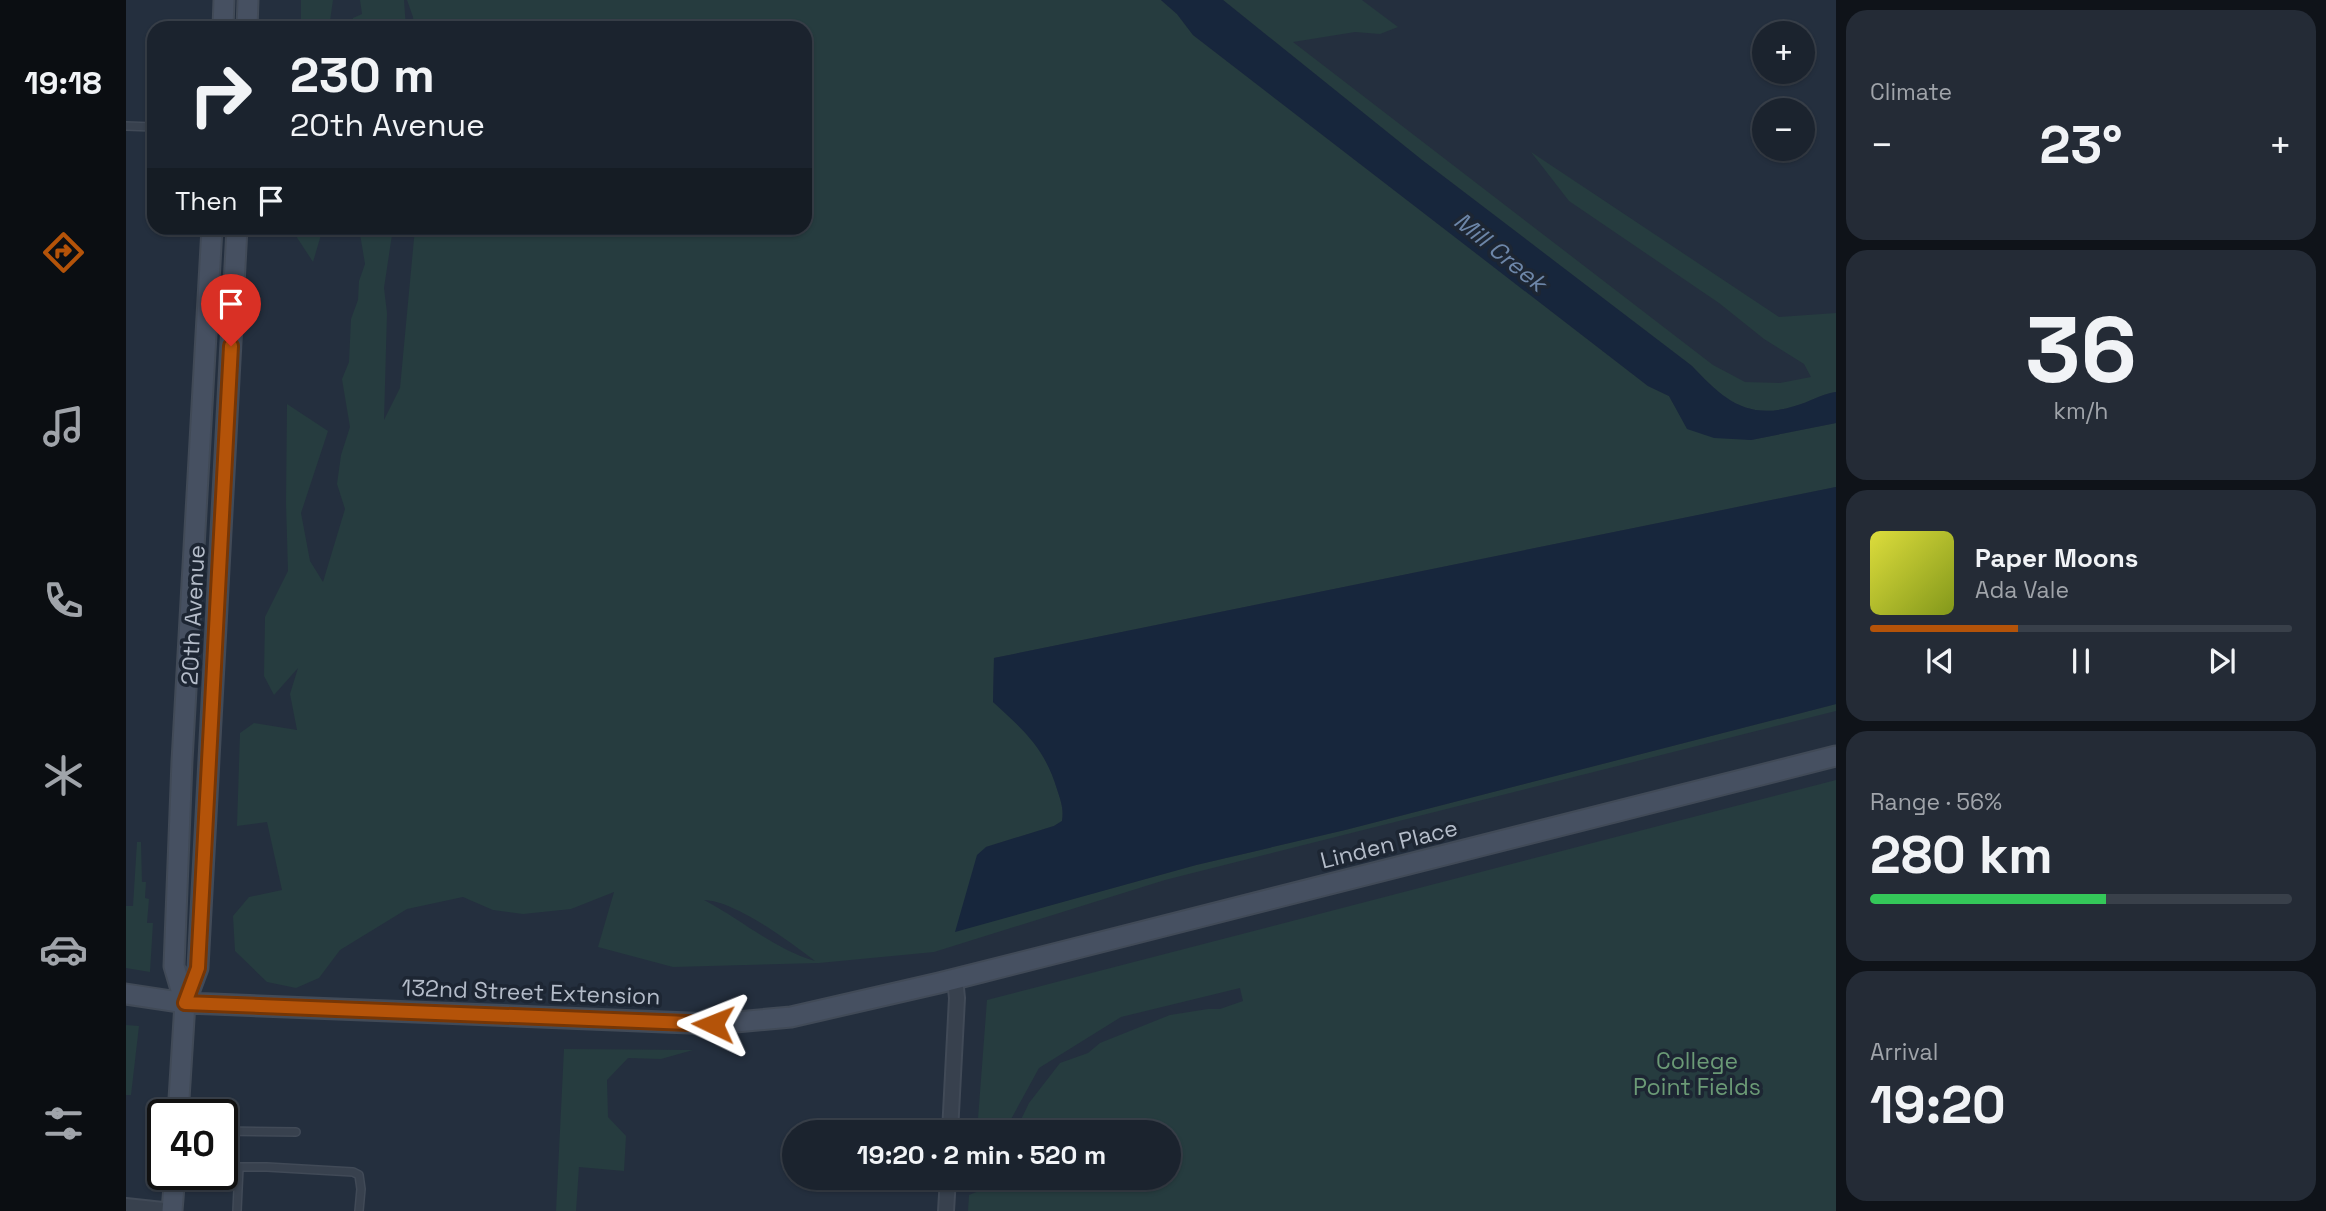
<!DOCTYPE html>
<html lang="en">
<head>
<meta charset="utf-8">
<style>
  :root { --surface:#1b232e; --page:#242b36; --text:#f1f3f6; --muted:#a0a4aa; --line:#39404a; --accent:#b45309 }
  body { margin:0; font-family:"Space Grotesk",sans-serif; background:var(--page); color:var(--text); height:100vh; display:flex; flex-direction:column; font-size:26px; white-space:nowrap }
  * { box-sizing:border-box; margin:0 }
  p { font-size:23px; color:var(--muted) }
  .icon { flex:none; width:38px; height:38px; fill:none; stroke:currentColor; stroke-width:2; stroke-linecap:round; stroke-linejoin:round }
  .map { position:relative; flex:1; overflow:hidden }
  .side { display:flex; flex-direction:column; gap:10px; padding:10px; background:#0f1319; width:490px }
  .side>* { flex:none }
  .top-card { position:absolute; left:21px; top:21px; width:665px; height:214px; border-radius:21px; box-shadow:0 2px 5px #0004,0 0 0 2px var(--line); background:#1b232e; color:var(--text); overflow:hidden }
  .fabs { position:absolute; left:1626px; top:21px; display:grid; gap:14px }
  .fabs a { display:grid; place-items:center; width:63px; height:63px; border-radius:50%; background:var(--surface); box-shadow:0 2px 5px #0004,0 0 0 2px var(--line); font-size:35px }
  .speed { position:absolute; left:21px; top:1099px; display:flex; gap:14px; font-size:35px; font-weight:700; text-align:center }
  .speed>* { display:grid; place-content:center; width:91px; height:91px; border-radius:50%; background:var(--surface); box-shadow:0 2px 5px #0004,0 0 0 2px var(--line); line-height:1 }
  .speed .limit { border:4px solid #111; border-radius:10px; background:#fff; color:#111 }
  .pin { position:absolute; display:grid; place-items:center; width:60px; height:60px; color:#fff; margin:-72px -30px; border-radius:50% 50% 50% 0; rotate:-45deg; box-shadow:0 0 7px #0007 }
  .pin .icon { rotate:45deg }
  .me { position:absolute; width:77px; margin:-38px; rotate:272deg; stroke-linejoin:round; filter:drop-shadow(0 0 5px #0008) }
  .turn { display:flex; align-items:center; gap:24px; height:147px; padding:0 28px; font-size:32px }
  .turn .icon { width:91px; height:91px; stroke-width:2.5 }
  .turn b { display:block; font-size:49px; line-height:60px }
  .then { display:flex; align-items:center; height:66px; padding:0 28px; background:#0003; gap:14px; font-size:26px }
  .big { font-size:52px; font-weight:700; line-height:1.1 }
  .side .tile { flex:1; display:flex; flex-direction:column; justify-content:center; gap:10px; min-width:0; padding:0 24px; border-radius:21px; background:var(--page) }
  .side .dial { align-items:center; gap:0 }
  .dial b { font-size:91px; line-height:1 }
  .song { display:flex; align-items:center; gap:21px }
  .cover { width:84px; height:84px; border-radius:10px; background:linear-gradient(135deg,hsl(60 70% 55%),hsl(70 70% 35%)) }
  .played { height:7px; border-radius:4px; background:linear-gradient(90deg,var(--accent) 35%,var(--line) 35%) }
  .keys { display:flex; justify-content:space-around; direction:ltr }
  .heat { display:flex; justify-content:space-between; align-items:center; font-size:38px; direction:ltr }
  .charge { height:10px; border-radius:5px; background:linear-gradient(90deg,#34c759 56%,var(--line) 0) }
  .trip { position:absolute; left:656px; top:1120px; width:399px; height:70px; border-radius:35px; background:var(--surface); box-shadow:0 2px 5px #0004,0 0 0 2px var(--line); font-weight:700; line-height:70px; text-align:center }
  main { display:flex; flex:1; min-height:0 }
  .dock { display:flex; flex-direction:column; width:126px; justify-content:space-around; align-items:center; background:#0b0e12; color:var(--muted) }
  .dock .icon { width:49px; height:49px }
  .dock .current { color:var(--accent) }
  .dock b { font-size:32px; color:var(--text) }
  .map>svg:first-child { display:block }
  .green { fill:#263c3f; fill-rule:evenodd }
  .water { fill:#17263c }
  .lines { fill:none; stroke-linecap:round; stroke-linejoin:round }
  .lane-casing { stroke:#414a57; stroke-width:10 }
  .street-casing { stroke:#414a57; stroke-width:18 }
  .secondary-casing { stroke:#414a57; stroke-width:23 }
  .lane { stroke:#38414e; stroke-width:7 }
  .street { stroke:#38414e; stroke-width:14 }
  .secondary { stroke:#465061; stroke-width:19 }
  .route-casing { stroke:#753606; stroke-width:18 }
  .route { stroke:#b45309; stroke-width:12 }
  .labels { text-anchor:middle; stroke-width:7; stroke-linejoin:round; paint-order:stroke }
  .street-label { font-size:23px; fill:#b4bcc9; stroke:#1d2633 }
  .park-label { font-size:23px; fill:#6b9a76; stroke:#1d2633 }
  .water-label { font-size:24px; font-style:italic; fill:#6d86a8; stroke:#1d2633 }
</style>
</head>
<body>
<main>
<nav class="dock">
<b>19:18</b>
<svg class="icon current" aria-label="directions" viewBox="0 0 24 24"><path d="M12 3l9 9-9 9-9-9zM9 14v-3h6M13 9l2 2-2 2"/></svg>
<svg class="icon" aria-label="music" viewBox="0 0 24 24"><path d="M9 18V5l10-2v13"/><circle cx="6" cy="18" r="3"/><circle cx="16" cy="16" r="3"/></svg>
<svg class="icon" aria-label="phone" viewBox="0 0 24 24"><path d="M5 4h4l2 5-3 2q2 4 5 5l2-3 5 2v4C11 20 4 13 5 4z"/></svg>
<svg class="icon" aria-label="climate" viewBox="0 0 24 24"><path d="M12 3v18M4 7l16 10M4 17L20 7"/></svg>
<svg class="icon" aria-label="car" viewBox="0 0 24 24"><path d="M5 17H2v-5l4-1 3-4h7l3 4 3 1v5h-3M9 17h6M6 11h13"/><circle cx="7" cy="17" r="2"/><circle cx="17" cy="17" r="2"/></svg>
<svg class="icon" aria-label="filters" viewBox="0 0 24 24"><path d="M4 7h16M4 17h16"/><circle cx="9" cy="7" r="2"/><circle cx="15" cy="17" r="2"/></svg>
</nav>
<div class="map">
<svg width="1710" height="1211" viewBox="0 0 1710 1211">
  <rect width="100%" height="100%" fill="#242f3e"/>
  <path class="green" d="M175,0H207L203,28H175Z
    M234,0H278L280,28H225L227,18L236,14Z
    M281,0H1035L1051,14L1067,35L1522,386L1543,396L1562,429L1625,440L1710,423V487L868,658L867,702C898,730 919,748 931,789C935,801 938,810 936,821L928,826L860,847L830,931L1070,865L1219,830L1710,704V711L1039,880L808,952L693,963L547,967L472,947L488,892L445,909L397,914L367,910L337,897L281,909L214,950L193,978L170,988L141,982L109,951L107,916L123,897L156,890L141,822L111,826L114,733L128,723L171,730L164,694L172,668L148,695L138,676L139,617L162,571L160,503L161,404L202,431L175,513L184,561L197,582L219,509L211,484L215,455L224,427L216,379L223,362L225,319L232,300L233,281L239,264L233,228H267L258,288L261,313L258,420L274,388L289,228H679V28H288L287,17ZM578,900C609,901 663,941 689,961C648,949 616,920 578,900Z
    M1097,0H1236L1272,27L1254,34L1229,32L1167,42L1587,365L1619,382L1654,383L1685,377L1678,364L1638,339L1593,303L1443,201L1405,152L1653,317L1710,313V392C1695,394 1684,402 1669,406C1621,421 1597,399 1566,366L1296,160Z
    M170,228H197L187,262L170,236Z
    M1710,780V1211H842L843,1195L863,1187L868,1178H1043V1132H889L903,1103L934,1063L962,1053L974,1043L1044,1015L1082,1009H1094L1117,1001L1114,988L995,1017L913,1068L878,1132H851L861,1000Z
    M11,842H15L16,882H20L19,898L23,899L21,923H27L24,972L0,968V906H7Z
    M0,1025L13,1026L5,1095H0Z
    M438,1049L567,1050L535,1059L502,1058L481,1080L482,1117L500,1136L498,1171L453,1167L450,1211H430Z"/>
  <path class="water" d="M1035,0H1097L1296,160L1566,366C1597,399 1621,421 1669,406C1684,402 1695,394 1710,392V423L1625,440L1588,438L1561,429L1543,396L1522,386L1067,35L1051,14Z
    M1710,487V704L1219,830L1070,865L829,932L851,855L860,847L928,826L936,821C938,809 935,801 931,789C919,749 897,729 867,702L868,658Z"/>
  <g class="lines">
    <g class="lane-casing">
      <path id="lane" d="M0,126L28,127
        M96,1131L170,1132
        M723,1132H725
        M96,1167H141L227,1172L233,1175L235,1189L233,1211
        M111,1211L113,1167"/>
    </g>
    <g class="street-casing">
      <path id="street" d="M824,1132L831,998L829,979
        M0,1206L46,1211
        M820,1211L822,1178"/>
    </g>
    <g class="secondary-casing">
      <path id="secondary" d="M97,28L98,0
        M121,28L122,0
        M0,994L59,1003L87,1004L588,1024L665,1017L813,983L1710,756
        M59,1003L48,966L56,761L86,228
        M52,1115L59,1003L72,968L111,228
        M46,1211L49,1174"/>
    </g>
    <use href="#lane" class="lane"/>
    <use href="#street" class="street"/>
    <use href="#secondary" class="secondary"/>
  </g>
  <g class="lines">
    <g class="route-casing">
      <path id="route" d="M105,346L72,968L59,1003L587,1024"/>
    </g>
    <use href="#route" class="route"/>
  </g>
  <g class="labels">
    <g class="street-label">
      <text transform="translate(67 615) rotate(-87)" y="8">20th Avenue</text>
      <text transform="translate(1263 844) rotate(-14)" y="8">Linden Place</text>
      <text transform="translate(405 992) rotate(2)" y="8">132nd Street Extension</text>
    </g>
    <g class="park-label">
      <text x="1571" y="1069">College<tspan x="1571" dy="26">Point Fields</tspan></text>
    </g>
    <g class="water-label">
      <text transform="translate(1374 252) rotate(39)" y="8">Mill Creek</text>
    </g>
  </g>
</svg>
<div class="fabs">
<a>+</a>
<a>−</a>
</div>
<div class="speed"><div class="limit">40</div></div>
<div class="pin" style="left:105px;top:346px;background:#d93025"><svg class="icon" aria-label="arrive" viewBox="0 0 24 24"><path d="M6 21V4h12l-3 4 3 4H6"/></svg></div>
<svg class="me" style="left:587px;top:1024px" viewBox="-20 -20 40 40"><path d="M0-17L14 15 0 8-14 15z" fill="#b45309" stroke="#fff" stroke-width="4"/></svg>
<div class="trip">19:20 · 2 min · 520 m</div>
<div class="top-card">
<div class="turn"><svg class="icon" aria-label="right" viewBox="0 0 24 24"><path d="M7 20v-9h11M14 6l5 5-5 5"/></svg><div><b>230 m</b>20th Avenue</div></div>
<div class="then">Then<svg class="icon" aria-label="arrive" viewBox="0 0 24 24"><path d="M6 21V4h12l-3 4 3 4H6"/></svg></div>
</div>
</div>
<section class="side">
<div class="tile"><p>Climate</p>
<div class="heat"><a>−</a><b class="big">23°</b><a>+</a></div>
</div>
<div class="tile dial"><b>36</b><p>km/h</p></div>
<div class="tile">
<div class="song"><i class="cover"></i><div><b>Paper Moons</b><p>Ada Vale</p></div></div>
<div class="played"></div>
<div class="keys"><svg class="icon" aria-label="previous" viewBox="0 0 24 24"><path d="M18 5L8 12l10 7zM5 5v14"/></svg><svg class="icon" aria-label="pause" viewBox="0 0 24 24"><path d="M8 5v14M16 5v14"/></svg><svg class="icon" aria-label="next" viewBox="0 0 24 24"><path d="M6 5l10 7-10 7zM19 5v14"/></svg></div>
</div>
<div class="tile"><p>Range · 56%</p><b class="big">280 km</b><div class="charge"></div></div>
<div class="tile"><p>Arrival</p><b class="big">19:20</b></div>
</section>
</main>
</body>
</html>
